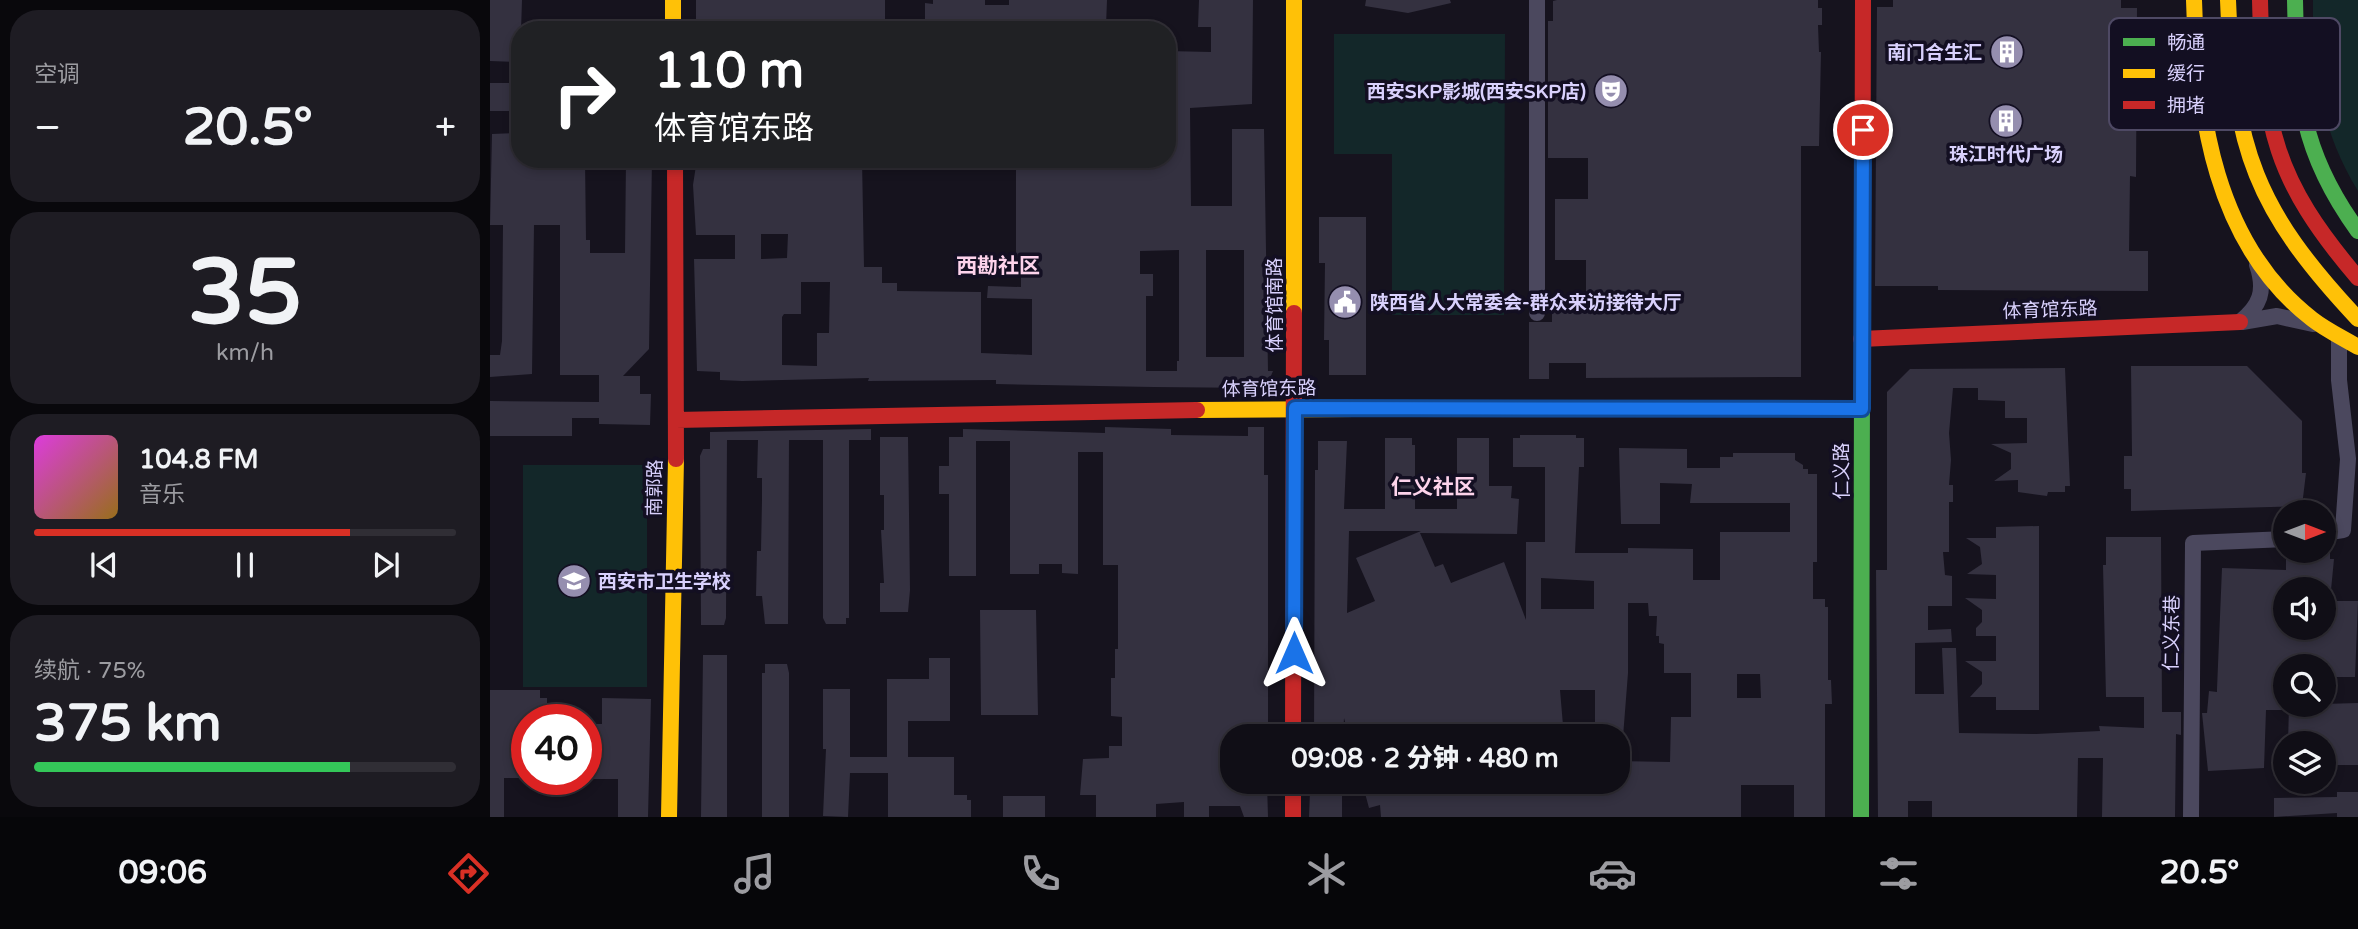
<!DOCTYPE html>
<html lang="zh">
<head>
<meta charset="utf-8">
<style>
  :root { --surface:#100e16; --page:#1e1c23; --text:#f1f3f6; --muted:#9c9ca1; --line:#302e35; --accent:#d93025 }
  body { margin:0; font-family:"Varela Round","Noto Sans SC",sans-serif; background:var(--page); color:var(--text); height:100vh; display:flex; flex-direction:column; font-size:26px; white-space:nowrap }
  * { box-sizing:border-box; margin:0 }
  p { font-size:23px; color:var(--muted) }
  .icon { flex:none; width:38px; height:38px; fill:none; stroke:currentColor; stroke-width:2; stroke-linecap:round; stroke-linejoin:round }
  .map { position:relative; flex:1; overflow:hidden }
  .sheet { display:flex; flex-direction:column; gap:10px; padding:10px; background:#09080c; width:490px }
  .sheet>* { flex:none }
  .hud { position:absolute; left:21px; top:21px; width:665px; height:147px; border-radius:28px; box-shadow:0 4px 10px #0003,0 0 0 2px var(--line); background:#202124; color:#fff; overflow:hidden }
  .needle { width:46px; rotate:90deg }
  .tools { position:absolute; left:1783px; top:500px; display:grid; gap:14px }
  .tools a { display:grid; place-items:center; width:63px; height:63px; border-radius:50%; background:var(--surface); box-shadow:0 4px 10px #0003,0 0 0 2px var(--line); font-size:35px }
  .speed { position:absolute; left:21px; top:704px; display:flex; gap:14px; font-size:35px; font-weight:700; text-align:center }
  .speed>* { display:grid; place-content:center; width:91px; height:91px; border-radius:50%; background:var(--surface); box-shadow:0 4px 10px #0003,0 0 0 2px var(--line); line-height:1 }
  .speed .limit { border:10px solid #d22; background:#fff; color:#111 }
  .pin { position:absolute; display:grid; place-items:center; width:60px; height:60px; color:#fff; margin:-30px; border:4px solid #fff; border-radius:50%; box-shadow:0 2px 7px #0007 }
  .me { position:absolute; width:77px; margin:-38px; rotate:0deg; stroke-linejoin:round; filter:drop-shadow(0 0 5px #0008) }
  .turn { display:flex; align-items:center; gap:24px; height:147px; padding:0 28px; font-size:32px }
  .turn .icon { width:91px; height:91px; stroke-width:2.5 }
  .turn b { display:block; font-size:49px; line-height:60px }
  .big { font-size:52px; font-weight:800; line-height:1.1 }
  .sheet .widget { flex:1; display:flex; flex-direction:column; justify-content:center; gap:10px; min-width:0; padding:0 24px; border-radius:28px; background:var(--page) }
  .sheet .dial { align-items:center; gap:0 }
  .dial b { font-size:91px; line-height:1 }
  .song { display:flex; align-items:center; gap:21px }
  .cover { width:84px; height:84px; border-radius:10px; background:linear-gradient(135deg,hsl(300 70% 55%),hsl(40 70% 35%)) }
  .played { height:7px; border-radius:4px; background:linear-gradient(90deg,var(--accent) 75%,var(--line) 75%) }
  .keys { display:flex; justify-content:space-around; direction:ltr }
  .heat { display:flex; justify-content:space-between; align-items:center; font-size:38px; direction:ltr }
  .charge { height:10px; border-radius:5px; background:linear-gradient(90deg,#34c759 75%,var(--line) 0) }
  .trip { position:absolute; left:730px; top:724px; width:410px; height:70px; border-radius:28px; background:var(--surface); box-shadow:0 4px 10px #0003,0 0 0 2px var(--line); font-weight:800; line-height:70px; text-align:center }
  .tab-bar { display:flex; height:112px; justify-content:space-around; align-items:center; background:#060609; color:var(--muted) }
  .tab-bar .icon { width:49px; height:49px }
  .tab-bar .selected { color:var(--accent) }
  .tab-bar b { font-size:32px; color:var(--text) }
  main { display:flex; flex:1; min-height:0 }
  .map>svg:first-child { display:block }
  .green { fill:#132729 }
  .building { fill:#343140; fill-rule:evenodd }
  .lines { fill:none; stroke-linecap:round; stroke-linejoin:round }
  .street { stroke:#4b485e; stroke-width:16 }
  .fast { stroke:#4caf50; stroke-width:16 }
  .slow { stroke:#ffc107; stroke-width:16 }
  .jam { stroke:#c62828; stroke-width:16 }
  .route-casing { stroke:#114b97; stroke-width:18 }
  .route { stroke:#1a73e8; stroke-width:12 }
  .labels { text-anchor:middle; stroke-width:7; stroke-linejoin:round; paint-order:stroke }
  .poi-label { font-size:19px; font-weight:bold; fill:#d9d1fd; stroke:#130f22; text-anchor:end }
  .street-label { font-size:19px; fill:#d9d1fd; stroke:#130f22 }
  .neighbourhood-label { font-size:21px; font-weight:bold; fill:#fdd3eb; stroke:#130f22 }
  .key { fill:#130f22; stroke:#4e4964; stroke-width:2 }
  .key-label { font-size:19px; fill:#d9d1fd }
</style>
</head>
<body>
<main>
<section class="sheet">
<div class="widget"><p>空调</p>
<div class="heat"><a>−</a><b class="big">20.5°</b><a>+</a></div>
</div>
<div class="widget dial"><b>35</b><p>km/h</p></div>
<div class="widget">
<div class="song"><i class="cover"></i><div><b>104.8 FM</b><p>音乐</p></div></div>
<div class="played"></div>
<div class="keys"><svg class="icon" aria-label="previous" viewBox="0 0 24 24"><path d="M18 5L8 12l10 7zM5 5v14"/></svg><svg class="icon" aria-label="pause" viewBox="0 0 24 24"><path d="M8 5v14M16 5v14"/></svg><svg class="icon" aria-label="next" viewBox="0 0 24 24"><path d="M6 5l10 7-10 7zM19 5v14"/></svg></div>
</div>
<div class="widget"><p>续航 · 75%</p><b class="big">375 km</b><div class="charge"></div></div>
</section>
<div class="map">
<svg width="1868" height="817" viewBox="0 0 1868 817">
  <rect width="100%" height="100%" fill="#16131e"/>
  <path class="green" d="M1823,0H1868V191C1831,131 1822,69 1823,0Z
    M844,34H1015L1014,315H902V154H844Z
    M33,465H157V687H33Z"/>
  <path class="building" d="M0,0H32L30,62L0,61Z
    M206,0H395V30H206Z
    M443,0H495V5H519V0H617L616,26L572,27V30H435V3L443,4Z
    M709,0H763L762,104L700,108L701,206H742V129H774L778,371H783L777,385L770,388L663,387L506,384V380L378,381L379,378L252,381L230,380V372L207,371L204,259H245V235H206L203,185L207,159H372L374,267H392V283H407V291L491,292V353L542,355V299L497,298L498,286L531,287V264H526V159H677V51L721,52V27H708ZM271,234H298L297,258L271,259ZM689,250V361H687V371H656V296H663V274H650V251ZM716,250H754V357H716ZM311,282H340L339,333H327V366L292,365V317L294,314H311Z
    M876,0H960L961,3L918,13L875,6Z
    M1067,0H1328V8H1332V25H1328L1329,52H1331L1329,146H1311V377L1096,378V363H1059V379H1039V322H1062V300H1096V260H1065V199H1098V158H1058V21H1063V1Z
    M1403,0H1631V8H1647L1646,177L1640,176L1639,251H1658V291L1448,290V286H1385L1387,7H1403Z
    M0,83H26V111H0Z
    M23,133L30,135V159H95L96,240H100V253H135L136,159H162L159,349L133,376H150V394H161L160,425L109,424V418H82V436H0V401L109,402V375H70V225H44L42,374L0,377V355H10L12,341L13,225H0L2,134Z
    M829,217H876V375H839V340H834L835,263H829Z
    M1641,366H1757L1812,421V473H1816L1812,506L1641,511V489H1634V456H1642Z
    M1575,368L1580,486H1575V492H1558L1557,496L1528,492V480L1504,481L1521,469V453L1501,444L1537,443V418H1515V401L1488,400V388H1463L1459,433L1461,460L1459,485H1463V502H1459V552H1453L1455,575L1462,576V606H1438V630L1461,629L1462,642L1425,643V694H1454L1452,648H1466L1469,733L1546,734L1610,731L1609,726L1654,728V697H1616L1613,565H1616V537H1671L1672,712H1691V735L1686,734L1685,817H1612L1613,758H1588L1587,817H1442V801H1418V817H1388L1386,570H1397V392L1420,369Z
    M615,427L681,429V435L758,436V427H774V475H778V737H740L738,755L739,783H777L778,817H754L750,806H719V817H694V802L666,804V817H606V795H590L593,759L619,758V746H632V717L621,716V678H625V649H628V565H613V452H588V574L572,573V564H549V574H520V441H486V576H459V494H449V466H459V437H473V429L615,433Z
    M381,429V440H359V618H356V624H336L333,618V440H299L298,624H275L272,596H266L267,551H271L272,500V478H267L268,440H237L236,618L234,625H211L210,456L213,449H220V432Z
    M1030,435H1086V438H1094V467H1089L1085,553H1138V548L1203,549V580H1230V532H1300V503H1200L1202,484L1170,483V524H1131L1129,448L1197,449V468H1230V457H1243V453H1305V460L1313,465V469H1318V474H1327V562H1323V599H1335V607H1338V680H1341L1342,704H1335V817H1304V785H1251V817H891L890,805L879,808L872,782H1054L1055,790L1084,791V782H1127V761L1180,762L1181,717H1201V673H1174V644L1169,643V636H1166L1167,616H1159L1158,603H1138V673L1133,737H1105V690H1070L1074,737H859L854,718L853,737H824L825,470H828V441H857L854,509H895V438H922V445H925V509H967V438H999V486H1022L1021,498L1029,499L1027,534L930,533L945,567L953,564L961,583L1014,562L1036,620V542H1055V467H1023V438H1030ZM859,531H931L866,558L885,601L857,613ZM1051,578L1104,581V609H1051ZM1247,674H1270L1271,698H1247Z
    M390,437H418L420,590L418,612H390V583H394L391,530H394V495H390Z
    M1549,526V710H1506V697H1480L1492,684V672L1475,661H1506V636H1486V628L1492,622V610L1475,598L1506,599V575L1477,574L1492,564L1490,547L1476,538H1506V527Z
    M1824,551H1840V559H1844L1841,590H1796V628H1834V601H1868L1865,677H1834V667H1796V710H1776L1774,768L1718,771L1712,713H1717L1719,691L1727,692V689L1732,568L1796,570V559H1824Z
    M490,610H546L548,715H491Z
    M213,655H237V817H211Z
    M439,658H460V721H418V757H464V795H477V800H481V817H398V773H360L358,817L333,816L336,749H333V689H360V757H397V679H439Z
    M275,664H297L299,673V817H272V673H275Z
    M0,690H50V698H57V719H37V778H14V817H0Z
    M112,698L161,699L158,817H128V779H96L99,724H112Z
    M1868,703V765H1834V744H1798L1799,705Z
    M824,782H852V817H819L820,791H824Z
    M1847,792H1868V817H1847V813L1784,817V798L1847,797Z
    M513,796H555V817H513Z"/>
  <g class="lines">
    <path class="street" d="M1047,0V313
      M1750,322C1770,306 1776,291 1767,265
      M1752,322L1787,316L1823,324
      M1834,533L1853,530L1858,459L1849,380V338
      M1701,817L1703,543L1796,539"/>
    <path class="fast" d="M1805,0C1807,96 1810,151 1868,231
      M1055,408L1372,409
      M1371,817L1372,382"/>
    <path class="slow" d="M183,0V30
      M1704,0C1707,115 1725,244 1822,319C1836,330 1853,338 1868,347
      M1738,0C1744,150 1765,209 1868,319
      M804,313V0
      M707,410L1055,408
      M179,817L186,459"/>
    <path class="jam" d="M1770,0C1773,127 1784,180 1868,278
      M185,159L186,459
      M1371,339L1750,322
      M1372,382L1373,0
      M186,420L707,410
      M803,737L804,313
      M803,782V817"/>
  </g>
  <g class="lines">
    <g class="route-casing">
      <path id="route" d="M804,653L805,408L1372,409L1373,130"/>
    </g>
    <use href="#route" class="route"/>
  </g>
  <defs>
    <g id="building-disc" transform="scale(1.75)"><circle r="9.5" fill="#958eaf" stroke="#130f22"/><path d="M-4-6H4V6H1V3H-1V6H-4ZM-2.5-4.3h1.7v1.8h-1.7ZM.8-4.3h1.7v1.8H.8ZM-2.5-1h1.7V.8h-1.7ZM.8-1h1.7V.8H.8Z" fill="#fff"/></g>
    <g id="theatre-disc" transform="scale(1.75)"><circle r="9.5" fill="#958eaf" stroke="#130f22"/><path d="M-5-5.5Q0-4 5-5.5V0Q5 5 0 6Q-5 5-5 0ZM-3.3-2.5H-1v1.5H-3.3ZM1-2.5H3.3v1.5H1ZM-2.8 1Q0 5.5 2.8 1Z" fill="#fff"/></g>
    <g id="civic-disc" transform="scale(1.75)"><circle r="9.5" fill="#958eaf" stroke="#130f22"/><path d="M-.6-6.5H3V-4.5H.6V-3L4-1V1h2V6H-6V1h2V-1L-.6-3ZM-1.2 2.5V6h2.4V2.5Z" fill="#fff"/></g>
    <g id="school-disc" transform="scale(1.75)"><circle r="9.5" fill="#958eaf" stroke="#130f22"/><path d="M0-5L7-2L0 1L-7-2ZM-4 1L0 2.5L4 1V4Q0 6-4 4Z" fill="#fff"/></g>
  </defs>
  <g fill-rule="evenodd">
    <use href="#building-disc" x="1517" y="52"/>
    <use href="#theatre-disc" x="1121" y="91"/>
    <use href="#building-disc" x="1516" y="121"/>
    <use href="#civic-disc" x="855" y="302"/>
    <use href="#school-disc" x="84" y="581"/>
  </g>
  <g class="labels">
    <g class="poi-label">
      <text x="1492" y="59">南门合生汇</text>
      <text x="1096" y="98">西安SKP影城(西安SKP店)</text>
      <text x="1516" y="161" text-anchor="middle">珠江时代广场</text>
      <text x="880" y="309" text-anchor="start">陕西省人大常委会-群众来访接待大厅</text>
      <text x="108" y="588" text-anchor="start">西安市卫生学校</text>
    </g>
    <g class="street-label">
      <text transform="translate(784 305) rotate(-90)" y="7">体育馆南路</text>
      <text transform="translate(1560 309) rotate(-2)" y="7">体育馆东路</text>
      <text transform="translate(779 388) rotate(-1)" y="7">体育馆东路</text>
      <text transform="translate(1351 471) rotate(-90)" y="7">仁义路</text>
      <text transform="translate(164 488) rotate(-89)" y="7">南郭路</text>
      <text transform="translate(1681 633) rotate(-89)" y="7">仁义东巷</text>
    </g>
    <g class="neighbourhood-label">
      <text x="508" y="273">西勘社区</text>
      <text x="943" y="494">仁义社区</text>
    </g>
  </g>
  <rect x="1619" y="18" width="231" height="112" rx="10" class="key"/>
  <rect x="1633" y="38" width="32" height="8" fill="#4caf50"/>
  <rect x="1633" y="69" width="32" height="9" fill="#ffc107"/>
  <rect x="1633" y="101" width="32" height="8" fill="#c62828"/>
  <g class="key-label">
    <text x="1677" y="49">畅通</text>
    <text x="1677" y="80">缓行</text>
    <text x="1677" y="112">拥堵</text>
  </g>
</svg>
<div class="tools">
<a><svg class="needle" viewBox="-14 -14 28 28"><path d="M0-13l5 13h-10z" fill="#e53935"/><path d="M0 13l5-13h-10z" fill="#9c9ca1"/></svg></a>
<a><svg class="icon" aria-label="sound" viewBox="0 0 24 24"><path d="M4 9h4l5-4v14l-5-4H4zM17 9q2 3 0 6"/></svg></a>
<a><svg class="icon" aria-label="search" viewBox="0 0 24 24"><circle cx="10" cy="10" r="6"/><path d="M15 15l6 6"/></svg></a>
<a><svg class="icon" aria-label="layers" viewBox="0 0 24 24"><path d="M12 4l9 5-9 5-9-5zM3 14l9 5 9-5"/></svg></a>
</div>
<div class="speed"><div class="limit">40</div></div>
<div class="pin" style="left:1373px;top:130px;background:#d93025"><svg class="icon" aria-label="arrive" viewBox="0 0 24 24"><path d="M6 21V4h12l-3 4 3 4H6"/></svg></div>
<svg class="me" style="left:804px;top:653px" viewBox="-20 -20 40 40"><path d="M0-17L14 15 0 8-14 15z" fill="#1a73e8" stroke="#fff" stroke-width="4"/></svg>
<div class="trip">09:08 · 2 分钟 · 480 m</div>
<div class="hud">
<div class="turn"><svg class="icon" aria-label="right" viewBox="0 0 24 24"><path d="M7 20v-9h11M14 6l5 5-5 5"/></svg><div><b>110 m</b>体育馆东路</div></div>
</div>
</div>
</main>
<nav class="tab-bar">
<b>09:06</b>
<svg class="icon selected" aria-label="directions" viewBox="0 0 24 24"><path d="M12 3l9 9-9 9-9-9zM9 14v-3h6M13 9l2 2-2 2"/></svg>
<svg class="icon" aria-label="music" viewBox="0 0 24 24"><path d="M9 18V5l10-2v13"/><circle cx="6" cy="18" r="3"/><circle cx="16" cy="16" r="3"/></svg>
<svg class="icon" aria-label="phone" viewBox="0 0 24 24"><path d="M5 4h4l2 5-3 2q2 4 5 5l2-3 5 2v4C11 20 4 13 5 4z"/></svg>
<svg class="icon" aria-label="climate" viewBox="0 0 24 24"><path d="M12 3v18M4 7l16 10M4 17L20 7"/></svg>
<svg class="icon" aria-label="car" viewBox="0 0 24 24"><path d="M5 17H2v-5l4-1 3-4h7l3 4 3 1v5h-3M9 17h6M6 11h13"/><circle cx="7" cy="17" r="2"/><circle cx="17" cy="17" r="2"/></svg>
<svg class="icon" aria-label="filters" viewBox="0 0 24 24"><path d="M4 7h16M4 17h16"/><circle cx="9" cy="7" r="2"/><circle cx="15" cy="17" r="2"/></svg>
<b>20.5°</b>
</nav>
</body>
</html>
